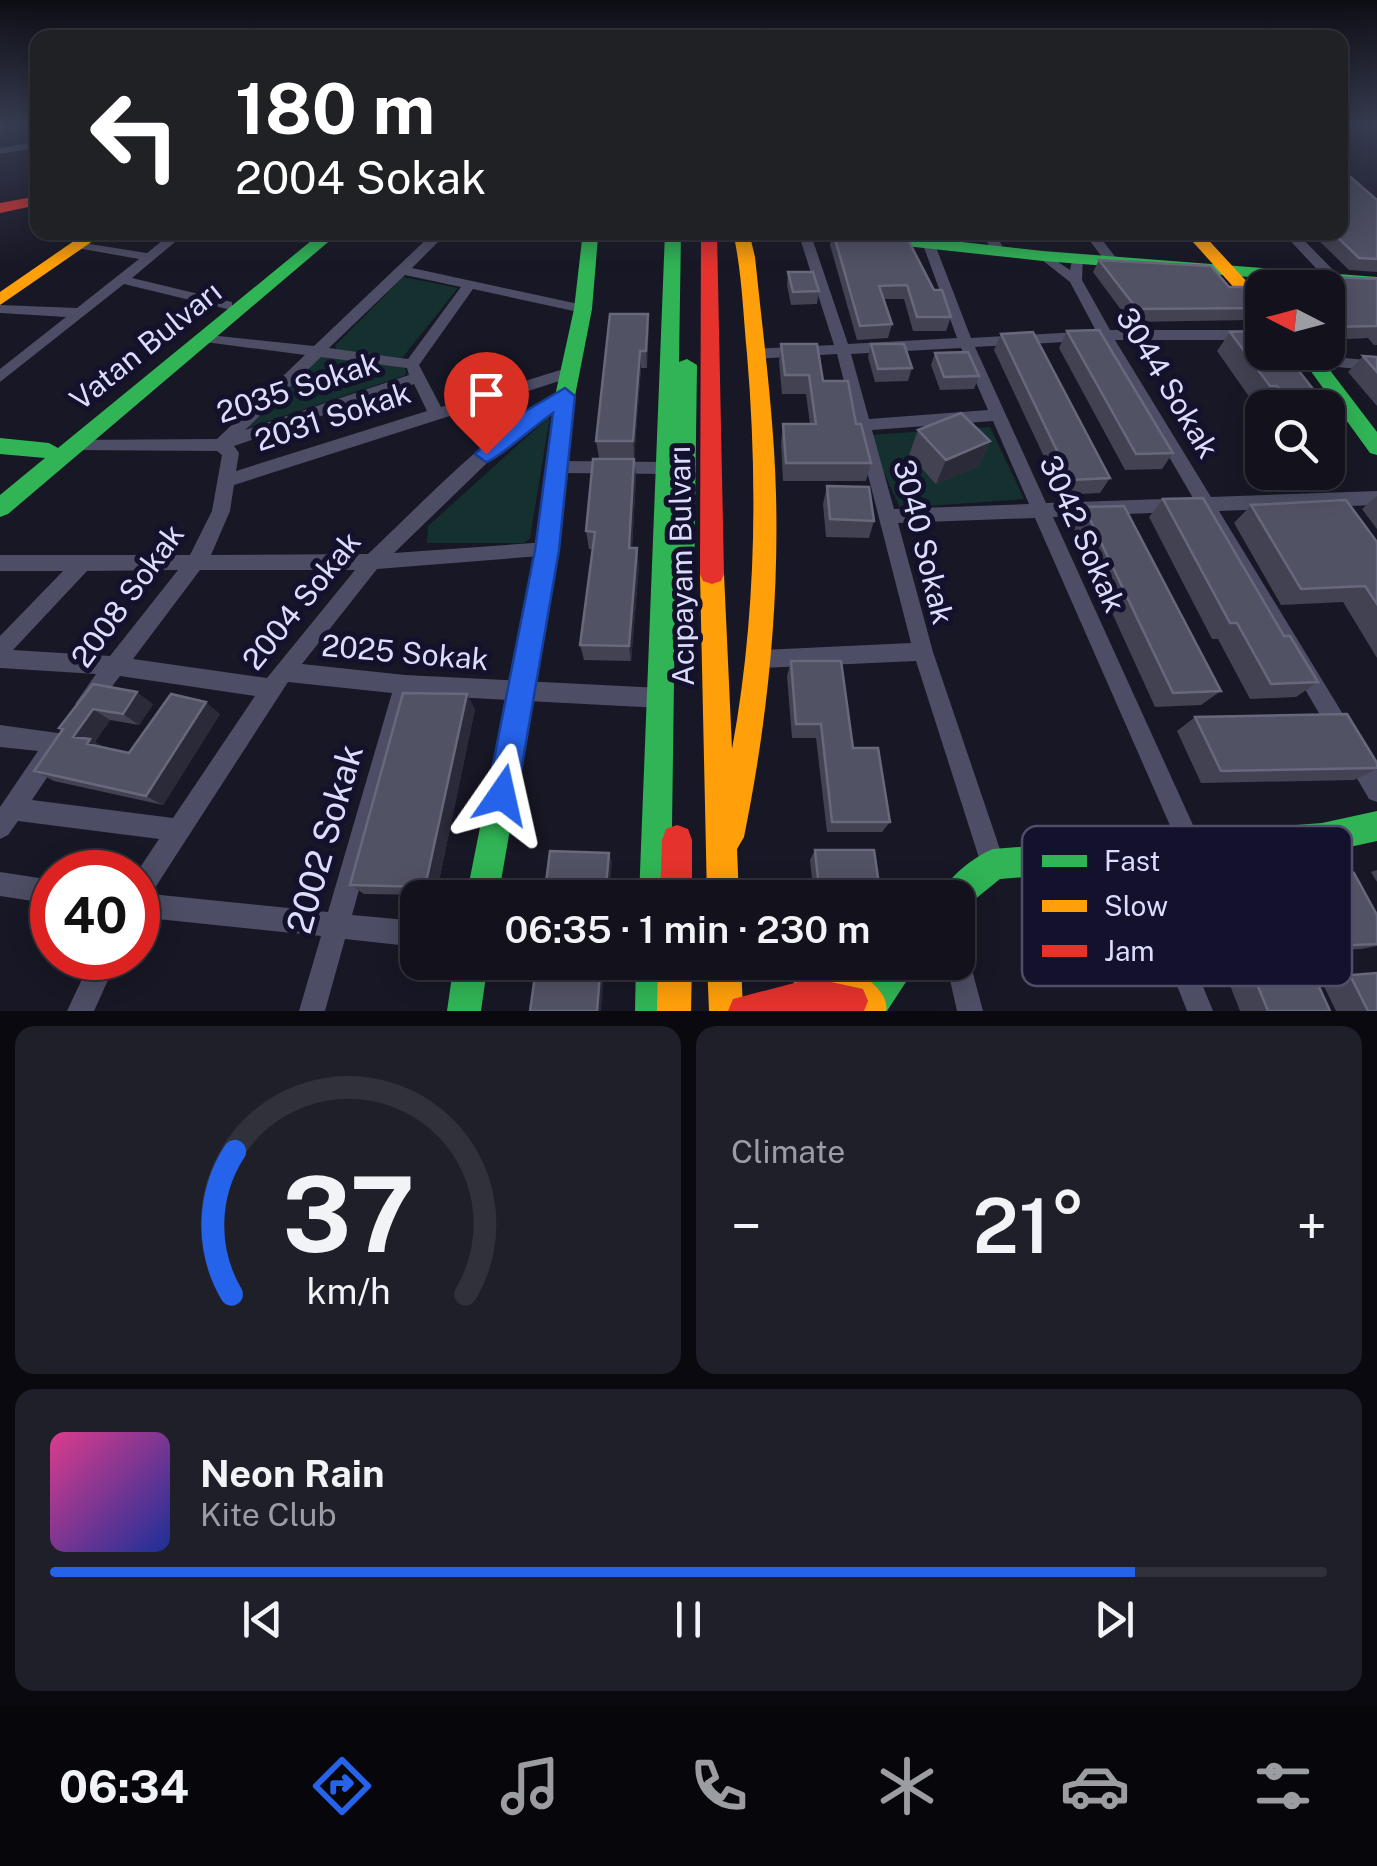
<!DOCTYPE html>
<html lang="en">
<head>
<meta charset="utf-8">
<style>
  :root { --surface:#12111c; --page:#1f1f29; --text:#f1f3f6; --muted:#9c9da3; --line:#31313b; --accent:#2563eb }
  body { margin:0; font-family:"Public Sans",sans-serif; background:var(--page); color:var(--text); height:100vh; display:flex; flex-direction:column; font-size:38px; white-space:nowrap }
  * { box-sizing:border-box; margin:0 }
  p { font-size:32px; color:var(--muted) }
  .icon { flex:none; width:55px; height:55px; fill:none; stroke:currentColor; stroke-width:2; stroke-linecap:round; stroke-linejoin:round }
  .map { position:relative; height:1011px; overflow:hidden }
  .sheet { display:flex; flex-direction:column; gap:15px; padding:15px; background:#0a090f; flex:1 }
  .sheet>* { flex:none }
  .banner { position:absolute; left:30px; top:30px; width:1318px; height:210px; border-radius:20px; box-shadow:0 5px 25px #0003,0 0 0 2px var(--line); background:#202124; color:#fff; overflow:hidden }
  .needle { width:65px; rotate:276deg }
  .fabs { position:absolute; left:1245px; top:270px; display:grid; gap:20px }
  .fabs a { display:grid; place-items:center; width:100px; height:100px; border-radius:20px; background:var(--surface); box-shadow:0 5px 25px #0003,0 0 0 2px var(--line); font-size:50px }
  .speed { position:absolute; left:30px; top:850px; display:flex; gap:20px; font-size:50px; font-weight:700; text-align:center }
  .speed>* { display:grid; place-content:center; width:130px; height:130px; border-radius:50%; background:var(--surface); box-shadow:0 5px 25px #0003,0 0 0 2px var(--line); line-height:1 }
  .speed .limit { border:15px solid #d22; background:#fff; color:#111 }
  .pin { position:absolute; display:grid; place-items:center; width:85px; height:85px; color:#fff; margin:-102px -42px; border-radius:50% 50% 50% 0; rotate:-45deg; box-shadow:0 0 10px #0007 }
  .pin .icon { rotate:45deg }
  .me { position:absolute; width:110px; margin:-55px; rotate:11deg; stroke-linejoin:round; filter:drop-shadow(0 0 8px #0008) }
  .turn { display:flex; align-items:center; gap:35px; height:210px; padding:0 40px; font-size:45px }
  .turn .icon { width:130px; height:130px; stroke-width:2.5 }
  .turn b { display:block; font-size:70px; line-height:85px }
  .big { font-size:75px; font-weight:600; line-height:1.1 }
  .sheet .card { flex:1; display:flex; flex-direction:column; justify-content:center; gap:15px; min-width:0; padding:0 35px; border-radius:20px; background:var(--page) }
  .sheet .dial { align-items:center; gap:0 }
  .dial svg { height:260px; overflow:visible; fill:none; stroke:var(--line); stroke-width:7; stroke-linecap:round; text-anchor:middle }
  .dial text { fill:var(--text); stroke:none }
  .song { display:flex; align-items:center; gap:30px }
  .cover { width:120px; height:120px; border-radius:15px; background:linear-gradient(135deg,hsl(330 70% 55%),hsl(230 70% 35%)) }
  .played { height:10px; border-radius:5px; background:linear-gradient(90deg,var(--accent) 85%,var(--line) 85%) }
  .keys { display:flex; justify-content:space-around; direction:ltr }
  .heat { display:flex; justify-content:space-between; align-items:center; font-size:55px; direction:ltr }
  .sheet .tiles { flex:1; display:grid; gap:15px; grid-template-columns:1fr 1fr }
  .card:last-child { grid-column:span 2 }
  .trip { position:absolute; left:400px; top:880px; width:575px; height:100px; border-radius:20px; background:var(--surface); box-shadow:0 5px 25px #0003,0 0 0 2px var(--line); font-weight:600; line-height:100px; text-align:center }
  .menu { display:flex; height:160px; justify-content:space-around; align-items:center; background:#07070b; color:var(--muted) }
  .menu .icon { width:70px; height:70px }
  .menu .on { color:var(--accent) }
  .menu b { font-size:45px; color:var(--text) }
  .map>svg:first-child { display:block }
  .green { fill:#15312f }
  .lines { fill:none; stroke-linecap:round; stroke-linejoin:round }
  .street { fill:#4d4d65; fill-rule:evenodd }
  .fast { fill:#30b455; fill-rule:evenodd }
  .slow { fill:#ff9f0a; fill-rule:evenodd }
  .jam { fill:#e5322d; fill-rule:evenodd }
  .wall { fill:#424253 }
  .shaded-wall { fill:#2a2a39 }
  .building { fill:#525265; stroke:#68687d; stroke-width:2.5 }
  .route { fill:#2563eb; stroke:#184099; stroke-width:2.5 }
  .labels { text-anchor:middle; stroke-width:10; stroke-linejoin:round; paint-order:stroke }
  .street-label { font-size:30px; fill:#dcdcfe; stroke:#13112b }
  .near-street-label { font-size:35px; fill:#dcdcfe; stroke:#13112b }
  .key { fill:#13112b; stroke:#4f4e6a; stroke-width:2.5 }
  .key-label { font-size:28px; fill:#dcdcfe }
</style>
</head>
<body>
<div class="map">
<svg width="1377" height="1011" viewBox="0 0 1377 1011">
  <rect width="100%" height="100%" fill="#181725"/>
  <path class="green" d="M403,277L458,288L402,358L336,349L335,346Z
    M324,356L405,367L406,375L245,429L317,358Z
    M550,416L530,538L524,543H427L428,526Z
    M990,427L1024,499L900,508L867,435Z"/>
  <g class="lines">
    <path class="street" d="M0,124H6L4,129L0,130Z
      M38,141V147L0,154V148Z
      M173,232H187L132,278L232,302V308L227,309L124,284L0,382V369L66,317L0,313V305L77,308L139,259L77,248V242L147,253Z
      M434,232H448L412,268L583,305L590,309L583,313L473,289L419,365L441,407L570,367L578,372L575,376L234,485L230,511L211,555L368,554C401,524 532,387 570,392L573,396L570,400L520,431L394,553L547,542L553,545L556,550L553,555L377,569L302,664L405,675L661,688L668,691L672,698L668,705L661,708L413,695L352,915L418,921V947L345,939L325,1011H299L321,936L138,917L137,872L159,839L18,821L8,835L0,839V807L38,751L0,747V725L65,734L68,742L65,750L60,751L58,761L32,800L173,818L255,696L120,676L93,711L86,714L79,711L75,704L96,674L0,668V636L63,571H0V555H190L212,511L222,455L217,451L75,450L69,448L67,444L69,440L217,439L305,355L205,342L198,337L200,334L314,346ZM405,275L461,287L408,359L329,348ZM321,357L407,368L409,375L245,430ZM414,384L427,411L236,471L239,453L234,446ZM178,570L110,656L13,650L87,571ZM200,570H355L267,678L133,659ZM288,682L392,693L328,912L151,894Z
      M594,232H621L590,241L584,237Z
      M798,232H810L848,344L957,338L922,242L928,238L934,242L971,338L1096,331L1070,282L1037,256L1043,252L1070,270L1073,256H1083L1082,280L1110,330H1262V340H1115L1211,497L1377,491V505L1219,511L1377,770V802L1369,799L1201,511L1053,517L1203,847L1199,855L1191,859L1183,855L1035,518L898,523L933,652L1005,864L1002,873L993,876L984,873L981,864L916,661L761,668L754,666L751,659L754,652L761,650L911,643L837,354L754,359L747,354L754,349L834,345ZM1101,340L1193,498L1046,503L975,347ZM961,348L988,410L869,419L851,354ZM993,421L1029,504L894,509L872,430Z
      M981,232H994L1004,249L1003,252H993Z
      M1083,232H1096L1117,259L1116,262H1106Z
      M1282,232H1296L1337,274V280H1327Z
      M1313,355L1377,361V371L1308,364V356Z
      M559,461L664,462L672,468L664,474L559,473L551,467Z
      M1322,826L1330,830L1362,886L1365,895L1362,904L1353,907L1344,904L1314,846L1310,838L1314,830Z
      M1137,841L1145,845L1213,1011H1187L1125,853L1129,845Z
      M0,872L52,880V904L0,896Z
      M958,947L967,951L983,1011H957L946,962H958Z
      M92,958H118L94,1011H67Z"/>
    <path class="fast" d="M322,232H340L8,514L0,517V495L45,458L0,454V438L49,443L58,448Z
      M565,232H592L598,237L592,309L575,396L559,550L498,898H466L535,550L555,396L574,309L582,240Z
      M665,232H681L679,362L687,359L697,365L694,584L691,590L694,602L691,610H675L671,898H639Z
      M815,232H872L1043,251L1377,277V287L1043,261L823,237Z
      M1297,352H1316L1377,432V455L1370,453Z
      M1377,811V841L1322,853L1000,879L958,913V898H939C947,878 973,857 993,849L1322,823Z
      M454,962H488L481,1011H447Z
      M636,962H670L669,1011H635Z
      M882,962H919L887,1011H857L854,1004Z"/>
    <path class="slow" d="M87,232H106L0,305V292Z
      M733,232H749L755,257C763,336 774,415 776,494C779,610 767,723 744,837L737,849L739,898H707L700,574L703,567L712,564L721,567L724,574L732,749C756,619 758,485 747,354C743,313 742,272 733,232Z
      M1184,232H1201L1262,298V313L1256,312Z
      M658,962H692L691,1011H657Z
      M707,962H741L743,1011H709Z
      M766,962C787,962 810,960 831,962C851,965 891,989 886,1011H851L824,993L770,974Z"/>
    <path class="jam" d="M38,196V205L0,213V203Z
      M701,232H717L724,574L721,581L712,584L703,581L700,574Z
      M677,825L688,829L692,840V898H660L662,840L666,829Z
      M813,978L863,989L868,1001L864,1011H728L733,999Z"/>
  </g>
  <path class="wall" d="M1377,200V272L1349,270L1310,232H1340Z
    M833,232L934,290L951,317L946,331H913L904,299H884L892,324L888,338L857,340L830,245Z
    M1099,260L1229,287L1260,308L1250,320L1130,322L1093,272Z
    M788,272L819,291L817,304L791,305L787,285Z
    M1289,275L1377,279V345H1374L1368,338L1328,340V288H1280Z
    M648,314L647,368H641L634,458H599L596,441Z
    M1067,331L1173,453L1162,469L1125,470L1059,348Z
    M1230,332L1317,394L1305,408H1264L1262,405H1255L1217,351Z
    M1001,334L1110,478L1100,493L1062,495L994,350Z
    M781,344L823,381L856,424L871,463L866,481H783L781,443L783,424H810L806,394H782L779,362Z
    M871,344L912,368L908,381L875,382L868,357Z
    M935,353L979,376L974,389L940,390L931,365Z
    M1363,356L1377,357V406L1348,372Z
    M918,430L990,441L979,466L936,484L909,455Z
    M634,459L636,477L632,548L639,565L631,661L584,660L580,645L592,549H589L586,531Z
    M827,486L874,521L869,538L826,537L823,504Z
    M1377,496V529L1362,509Z
    M1163,499L1284,636L1318,682L1296,697L1250,699L1218,639H1212L1149,517Z
    M1251,505L1377,542V658L1343,602L1281,605L1234,523Z
    M1084,507L1221,691L1201,705L1155,707L1072,525Z
    M791,661L853,748L890,822L882,832H827L816,738H792L787,676Z
    M93,684L153,704L139,725L110,720L95,742L105,748L129,753L220,714L163,805L54,781L34,771L62,730L59,728Z
    M475,709L436,895L364,894L350,885Z
    M1195,717L1377,768V769L1354,780L1201,783L1177,731Z
    M815,850L881,898H814L810,860Z
    M1377,870V882L1371,872Z
    M1299,876L1377,915V946L1361,949L1306,952L1274,885Z
    M1215,881L1330,1011H1240L1193,890Z
    M1350,975L1377,1011H1336L1321,980Z"/>
  <path class="shaded-wall" d="M648,314L649,331L647,368L646,351Z
    M640,351L641,368L634,458L633,441Z
    M990,441L979,466L936,484L946,460Z
    M634,459L636,477L631,565L629,548Z
    M637,548L639,565L631,661L629,646Z
    M137,692L153,704L139,725L123,714Z
    M467,694L475,709L436,895L425,887Z
    M206,702L220,714L163,805L146,796Z
    M93,709L110,720L95,742L108,750L105,755L73,737Z
    M609,853L612,862L609,898H605Z
    M601,962L605,963L601,1011H597Z"/>
  <path class="building" d="M1340,168L1377,200V259L1359,258L1332,232H1340Z
    M833,232L906,236L934,290H942L951,317H917L907,285L879,286L892,324L860,326Z
    M1099,260L1211,266L1229,287H1242L1260,308L1137,309Z
    M788,272H813L819,291L793,292Z
    M1289,275L1377,279V326L1329,327L1328,288H1300Z
    M610,314H648L646,351H640L633,441H596Z
    M1099,330L1173,453L1136,454L1067,331Z
    M1262,331V352H1284L1317,394L1284,395L1277,386H1270L1230,332Z
    M1033,332L1110,478L1071,480L1001,334Z
    M781,344H817L823,381H848L856,424H861L871,463H786L783,424H816L809,375H785Z
    M871,344H904L912,368L878,369Z
    M968,352L979,376L944,377L935,353Z
    M1363,356L1377,357V372Z
    M961,413L990,441L946,460L918,430Z
    M593,459H634L629,548H637L629,646L580,645L595,532L586,531Z
    M827,486L869,487L874,521L830,519Z
    M1203,498L1284,636H1290L1318,682L1271,684L1237,623H1230L1163,499Z
    M1346,500L1377,542V604L1365,586L1301,589L1251,505Z
    M1124,506L1221,691L1173,693L1084,507Z
    M791,661H841L853,748H878L890,822H832L821,724H796Z
    M93,684L137,692L123,714L93,709L73,737L90,739L87,744L129,753L171,694L206,702L146,796L34,771L63,729L59,728Z
    M403,693L467,694L425,887L350,885Z
    M1347,714L1377,763V768L1221,771L1195,717Z
    M815,850H874L881,898H820Z
    M550,851L609,853L605,898H544Z
    M1354,873L1377,915V944L1334,946L1299,876Z
    M1270,878L1330,1011H1268L1215,881Z
    M537,962H601L597,1011H530Z
    M1377,973V1011H1368L1350,975Z"/>
  <linearGradient id="sky" x2="0" y2="1"><stop stop-color="#0d0d14"/><stop offset="0.47" stop-color="#373c51"/><stop offset="1" stop-color="#373c51" stop-opacity="0"/></linearGradient>
  <rect width="1377" height="266" fill="url(#sky)"/>
  <path class="route" d="M565,388L575,396L559,550L517,795L512,805L502,810L491,805L487,795L535,550L553,413C536,424 500,458 486,462L475,454L507,422Z"/>
  <g class="labels">
    <g class="street-label">
      <text transform="translate(146 346) rotate(-39)" y="10">Vatan Bulvarı</text>
      <text transform="translate(1167 383) rotate(59)" y="10">3044 Sokak</text>
      <text transform="translate(298 388) rotate(-18)" y="10">2035 Sokak</text>
      <text transform="translate(333 417) rotate(-18)" y="10">2031 Sokak</text>
      <text transform="translate(1082 534) rotate(66)" y="10">3042 Sokak</text>
      <text transform="translate(923 542) rotate(76)" y="10">3040 Sokak</text>
      <text transform="translate(682 566) rotate(-91)" y="10">Acıpayam Bulvarı</text>
      <text transform="translate(128 596) rotate(-54)" y="10">2008 Sokak</text>
      <text transform="translate(302 601) rotate(-51)" y="10">2004 Sokak</text>
      <text transform="translate(405 653) rotate(5)" y="10">2025 Sokak</text>
    </g>
    <g class="near-street-label">
      <text transform="translate(325 839) rotate(-74)" y="12">2002 Sokak</text>
    </g>
  </g>
  <rect x="1022" y="826" width="330" height="160" rx="15" class="key"/>
  <rect x="1042" y="855" width="45" height="12" fill="#30b455"/>
  <rect x="1042" y="900" width="45" height="12" fill="#ff9f0a"/>
  <rect x="1042" y="945" width="45" height="12" fill="#e5322d"/>
  <g class="key-label">
    <text x="1104" y="871">Fast</text>
    <text x="1104" y="916">Slow</text>
    <text x="1104" y="961">Jam</text>
  </g>
</svg>
<div class="fabs">
<a><svg class="needle" viewBox="-14 -14 28 28"><path d="M0-13l5 13h-10z" fill="#e53935"/><path d="M0 13l5-13h-10z" fill="#9c9da3"/></svg></a>
<a><svg class="icon" aria-label="search" viewBox="0 0 24 24"><circle cx="10" cy="10" r="6"/><path d="M15 15l6 6"/></svg></a>
</div>
<div class="speed"><div class="limit">40</div></div>
<div class="pin" style="left:486px;top:454px;background:#d93025"><svg class="icon" aria-label="arrive" viewBox="0 0 24 24"><path d="M6 21V4h12l-3 4 3 4H6"/></svg></div>
<svg class="me" style="left:502px;top:795px" viewBox="-20 -20 40 40"><path d="M0-17L14 15 0 8-14 15z" fill="#2563eb" stroke="#fff" stroke-width="4"/></svg>
<div class="trip">06:35 · 1 min · 230 m</div>
<div class="banner">
<div class="turn"><svg class="icon" aria-label="left" viewBox="0 0 24 24"><path d="M17 20v-9H6M10 6l-5 5 5 5"/></svg><div><b>180 m</b>2004 Sokak</div></div>
</div>
</div>
<section class="sheet">
<div class="tiles">
<div class="card dial"><svg viewBox="0 0 100 80">
<path d="M14 69A42 42 0 1 1 86 69"/>
<path d="M14 69A42 42 0 0 1 15 25" stroke="#2563eb"/>
<text x="50" y="56" font-size="32" font-weight="700">37</text>
<text x="50" y="72" font-size="11">km/h</text>
</svg></div>
<div class="card"><p>Climate</p>
<div class="heat"><a>−</a><b class="big">21°</b><a>+</a></div>
</div>
<div class="card">
<div class="song"><i class="cover"></i><div><b>Neon Rain</b><p>Kite Club</p></div></div>
<div class="played"></div>
<div class="keys"><svg class="icon" aria-label="previous" viewBox="0 0 24 24"><path d="M18 5L8 12l10 7zM5 5v14"/></svg><svg class="icon" aria-label="pause" viewBox="0 0 24 24"><path d="M8 5v14M16 5v14"/></svg><svg class="icon" aria-label="next" viewBox="0 0 24 24"><path d="M6 5l10 7-10 7zM19 5v14"/></svg></div>
</div>
</div>
</section>
<nav class="menu">
<b>06:34</b>
<svg class="icon on" aria-label="directions" viewBox="0 0 24 24"><path d="M12 3l9 9-9 9-9-9zM9 14v-3h6M13 9l2 2-2 2"/></svg>
<svg class="icon" aria-label="music" viewBox="0 0 24 24"><path d="M9 18V5l10-2v13"/><circle cx="6" cy="18" r="3"/><circle cx="16" cy="16" r="3"/></svg>
<svg class="icon" aria-label="phone" viewBox="0 0 24 24"><path d="M5 4h4l2 5-3 2q2 4 5 5l2-3 5 2v4C11 20 4 13 5 4z"/></svg>
<svg class="icon" aria-label="climate" viewBox="0 0 24 24"><path d="M12 3v18M4 7l16 10M4 17L20 7"/></svg>
<svg class="icon" aria-label="car" viewBox="0 0 24 24"><path d="M5 17H2v-5l4-1 3-4h7l3 4 3 1v5h-3M9 17h6M6 11h13"/><circle cx="7" cy="17" r="2"/><circle cx="17" cy="17" r="2"/></svg>
<svg class="icon" aria-label="filters" viewBox="0 0 24 24"><path d="M4 7h16M4 17h16"/><circle cx="9" cy="7" r="2"/><circle cx="15" cy="17" r="2"/></svg>
</nav>
</body>
</html>
